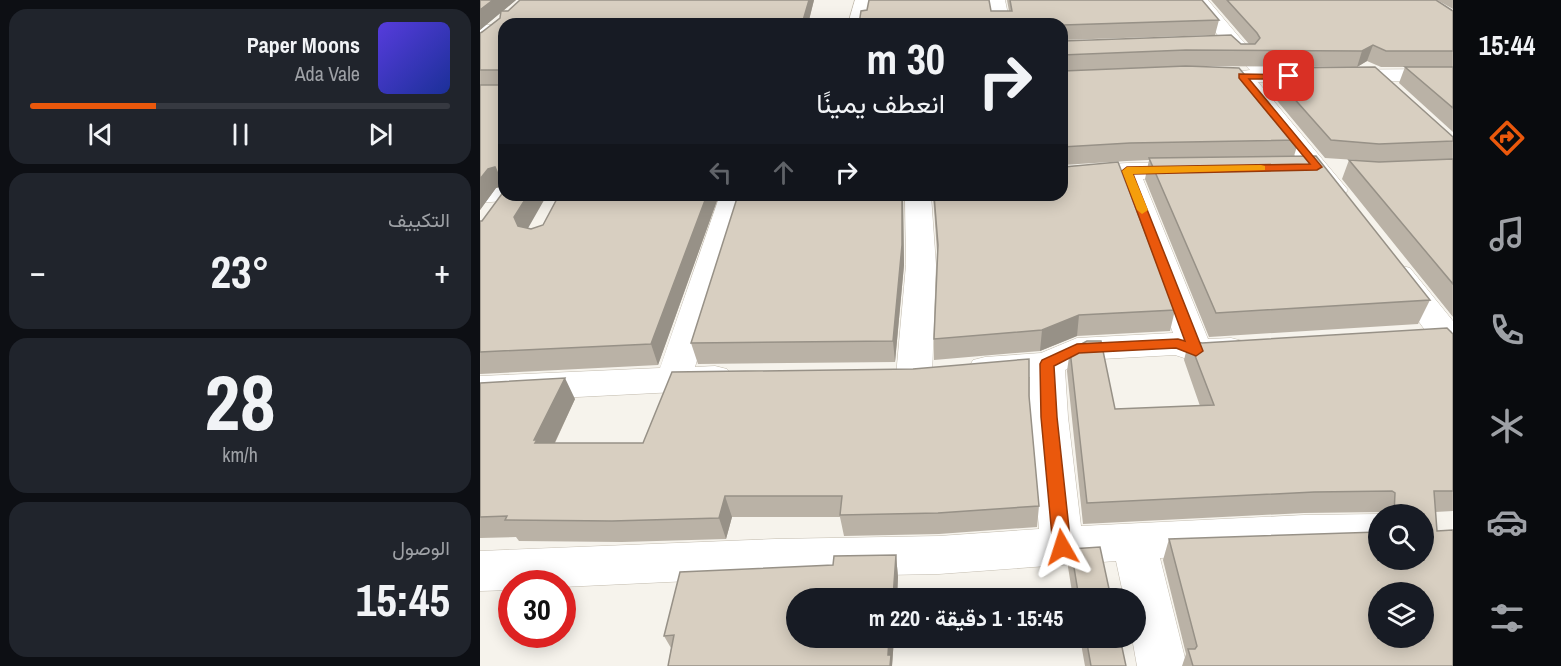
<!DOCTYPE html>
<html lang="ar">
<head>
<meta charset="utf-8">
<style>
  :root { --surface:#171b24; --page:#20242c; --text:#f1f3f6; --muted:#9ea1a6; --line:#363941; --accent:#ea580c }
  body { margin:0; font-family:"Archivo Narrow",Vazirmatn,sans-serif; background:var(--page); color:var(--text); direction:rtl; height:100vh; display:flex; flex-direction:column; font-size:22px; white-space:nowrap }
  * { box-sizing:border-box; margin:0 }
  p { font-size:20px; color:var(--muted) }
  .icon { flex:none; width:33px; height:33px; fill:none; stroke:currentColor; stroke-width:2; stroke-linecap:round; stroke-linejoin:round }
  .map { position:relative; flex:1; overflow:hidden; direction:ltr }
  .sheet { display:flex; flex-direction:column; gap:9px; padding:9px; background:#0d0f14; width:480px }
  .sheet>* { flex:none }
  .guide { position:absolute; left:18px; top:18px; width:570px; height:183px; border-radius:18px; box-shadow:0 3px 15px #0003; direction:rtl; background:#171b24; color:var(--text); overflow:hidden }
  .controls { position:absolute; left:888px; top:504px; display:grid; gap:12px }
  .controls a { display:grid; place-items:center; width:66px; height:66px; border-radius:50%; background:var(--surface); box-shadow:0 3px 15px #0003; font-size:30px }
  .speed { position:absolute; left:18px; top:570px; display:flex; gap:12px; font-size:30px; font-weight:700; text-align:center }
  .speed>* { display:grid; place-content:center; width:78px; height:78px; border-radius:50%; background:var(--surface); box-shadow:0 3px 15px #0003; line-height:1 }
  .speed .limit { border:9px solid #d22; background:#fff; color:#111 }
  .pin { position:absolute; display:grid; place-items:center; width:51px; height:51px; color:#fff; margin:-26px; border-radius:12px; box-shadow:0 3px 9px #0006 }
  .me { position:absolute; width:66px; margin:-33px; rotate:354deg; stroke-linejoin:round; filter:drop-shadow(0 0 4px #0008) }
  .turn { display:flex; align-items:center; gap:21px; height:126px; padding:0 24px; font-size:27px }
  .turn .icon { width:78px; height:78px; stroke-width:2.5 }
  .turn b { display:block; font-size:42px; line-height:51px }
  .lanes { display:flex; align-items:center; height:57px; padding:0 24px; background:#0003; justify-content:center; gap:30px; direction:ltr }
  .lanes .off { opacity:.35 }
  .big { font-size:45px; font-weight:700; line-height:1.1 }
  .sheet .widget { flex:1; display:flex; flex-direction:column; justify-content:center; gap:9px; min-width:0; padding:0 21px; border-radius:18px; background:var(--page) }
  .sheet .dial { align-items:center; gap:0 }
  .dial b { font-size:78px; line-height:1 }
  .song { display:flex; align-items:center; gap:18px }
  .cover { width:72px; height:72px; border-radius:9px; background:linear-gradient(135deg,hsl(250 70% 55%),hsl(230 70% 35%)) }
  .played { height:6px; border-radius:3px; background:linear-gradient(90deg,var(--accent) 30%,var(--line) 30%) }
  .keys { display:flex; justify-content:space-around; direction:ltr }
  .heat { display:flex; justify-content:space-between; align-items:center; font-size:33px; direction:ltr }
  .trip { position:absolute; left:306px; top:588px; width:360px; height:60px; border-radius:30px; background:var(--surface); box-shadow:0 3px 15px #0003; font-weight:700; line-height:60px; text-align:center; direction:rtl }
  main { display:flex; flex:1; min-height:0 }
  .tab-bar { display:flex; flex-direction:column; width:108px; justify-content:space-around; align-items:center; background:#090b0e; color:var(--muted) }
  .tab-bar .icon { width:42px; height:42px }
  .tab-bar .active { color:var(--accent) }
  .tab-bar b { font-size:27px; color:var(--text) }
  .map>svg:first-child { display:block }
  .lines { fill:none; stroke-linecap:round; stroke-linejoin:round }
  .minor-casing { stroke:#c2bbae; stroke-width:1 }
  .minor { fill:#fff; fill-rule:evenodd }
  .wall { fill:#bab2a6 }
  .shaded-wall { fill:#979187 }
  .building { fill:#d8cfc1; stroke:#979187; stroke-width:1.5; fill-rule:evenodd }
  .route { fill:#ea580c; stroke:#983908; stroke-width:1.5 }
  .slow { fill:#f59e0b }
</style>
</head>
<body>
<main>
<nav class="tab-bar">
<b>15:44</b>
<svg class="icon active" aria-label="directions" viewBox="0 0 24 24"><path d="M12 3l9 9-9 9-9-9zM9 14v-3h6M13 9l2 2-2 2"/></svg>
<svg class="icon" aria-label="music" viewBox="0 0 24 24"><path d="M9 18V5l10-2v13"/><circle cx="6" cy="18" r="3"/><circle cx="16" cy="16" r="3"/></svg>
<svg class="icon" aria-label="phone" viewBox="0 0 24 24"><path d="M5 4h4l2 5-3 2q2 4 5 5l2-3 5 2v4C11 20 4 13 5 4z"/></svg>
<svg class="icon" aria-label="climate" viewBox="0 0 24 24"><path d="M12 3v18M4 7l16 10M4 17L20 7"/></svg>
<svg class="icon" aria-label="car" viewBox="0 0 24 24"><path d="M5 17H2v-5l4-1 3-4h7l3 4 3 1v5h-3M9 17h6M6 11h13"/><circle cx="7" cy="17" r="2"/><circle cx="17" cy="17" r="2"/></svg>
<svg class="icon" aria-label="filters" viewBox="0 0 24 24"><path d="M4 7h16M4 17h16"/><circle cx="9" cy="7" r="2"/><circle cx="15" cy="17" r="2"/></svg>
</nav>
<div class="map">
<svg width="973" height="666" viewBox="0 0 973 666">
  <rect width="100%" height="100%" fill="#f6f3ec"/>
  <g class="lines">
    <g class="minor-casing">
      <path id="minor" d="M375,0H391L386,24H368Z
        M509,0H525L530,24H512Z
        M711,0H728L760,38L784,62L787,66L784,70L973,69V81L778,82L868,190L864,195L855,198L846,195L755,80L752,76L755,72L770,70L746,46Z
        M0,25H24V35H0Z
        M712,162L721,164L724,169L721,174L663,179L728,339L751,338L763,341L768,349L763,357L751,360L716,362L695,355L603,360L585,370L588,417L601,526L824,515L898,514H900L898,550L680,558L707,666H657L652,638H656V598H644L636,561L459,574L295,577L82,587V584H32V590L0,591V551L295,539L459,536L559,529L550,417V377L505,381L493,378L488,369L493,360L505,357L561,353L597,338L693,333L638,180L582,183V167L647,163Z
        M24,186V195H36L33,200L0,203V187Z
        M240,195H266L215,367L235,366L247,369L253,378L247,387L235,390L0,402V376L180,368Z
        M425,195H451L456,265L452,376L446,385L434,388L422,385L416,376L426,265Z
        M919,265L930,268L973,321V355L961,352L904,274L908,268Z"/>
    </g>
    <use href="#minor" class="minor"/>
  </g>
  <path class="wall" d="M0,0H36L23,11L334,0L328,24H24V188L23,186L16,188L0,210V33L2,32L20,18V13L0,30Z
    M527,0H722L739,20L735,35L582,40L583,41L769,44L731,0H956L973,11V132L919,83L925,67H901L887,61L877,67L703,66L819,140L814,156L950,300L938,324L729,337L665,179L669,160L647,161L582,165L695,310L690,331L597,336L560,351L454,360V339L457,252L453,195H582V24L511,11H529Z
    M957,0H973V9Z
    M787,68L973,137V317L862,179L869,160H876L845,158L783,84Z
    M239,195L178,365L0,374V221L51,229Z
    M258,195H423L424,265L415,362L218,364L211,343Z
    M972,333L973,334V511L955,512L957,531L973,666H702L706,654L683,560L689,539L898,560L944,514H902L900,512L824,513L603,524L587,371L590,350L635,409L720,406L704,360L709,340L722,343Z
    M0,383L95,399L75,443H163L549,396L559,506L557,527L459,534L364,536L360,517H252L246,539L142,542L39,541L36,537L0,538Z
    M591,549L631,598H593L588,567Z
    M416,555L418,577L417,598H316V638H414L412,666H188L191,648L184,636L353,565Z
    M600,638H640L646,666H605Z"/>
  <path class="shaded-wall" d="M13,0H36L0,30V10Z
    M329,0H334L328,24H322Z
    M893,45L887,61L877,67L882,51Z
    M15,167L23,186L16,188L0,210V179L8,169Z
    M48,195H67L43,237L34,217Z
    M227,195H239L178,365L171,344Z
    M422,195H423L424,265L415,362L413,341Z
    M599,315L597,336L560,351L562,330Z
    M85,378L95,399L67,459L55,443L54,440Z
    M245,496L252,517L246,539L239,518Z
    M416,555L418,577L417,598H413Z
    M409,638H414L412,666H410L408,655Z"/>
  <path class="building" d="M0,0H13L0,10Z
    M40,0H329L322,24H24V174H18L15,167L8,169L0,179V85H19V70H0V33L2,32L20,18L21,11H28Z
    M389,0H509L511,11H532L530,0H722L739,20L583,25L582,26V24H379L381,11L387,10Z
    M747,0H956L973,11V51H906L893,45L882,51L706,50L582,55V39L583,41L751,35L761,44H775L780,38L777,33Z
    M706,66L759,68L819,140L650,143L582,147V69L583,71Z
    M895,67L973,137V141L899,144L851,140L787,68Z
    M925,67H973V108Z
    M836,156L950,300L736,313L669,158Z
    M973,159V284L869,160L899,162Z
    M638,162L695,310L599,315L562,330L454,339L458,245L454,195H582V165L584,167Z
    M24,191V195H48L34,217L38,226L51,229L63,225L79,195H227L171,344L0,352V221H2Z
    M258,195H422V245L413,341L211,343Z
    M967,328L973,334V491H954L957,531L973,530V666H713L708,649H715L717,646L689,539L898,532V560H944V514H914L915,493L912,491L834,492L607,503L590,350L607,341H621L635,409L734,405L709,340L722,343ZM898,592H944V638H898Z
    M549,359V396L559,506L458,513L360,515L362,496H245L239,518L132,521L25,520L27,516L0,517V383L85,378L54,440H57L55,443H163L192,372L433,369Z
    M620,547L631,598H599L591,549Z
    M416,555L413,598H316V638H409L408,655H411L410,666H188L194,635L184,636L200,572L353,565L354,556Z
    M606,638H640L646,666H611Z"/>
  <path class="route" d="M759,74L812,75L813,76L809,79H769L842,167L837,170L653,174L723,351L716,356L696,348L599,353L574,366L577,417L591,547L589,553L582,555L576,553L573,547L561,417L560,364L562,360L597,344L698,339L705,341L642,171L647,167L830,164L759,78Z"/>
  <path class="slow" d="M781,165L785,166V170L653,174L668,210L662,214L657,210L642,171L647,167Z"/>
</svg>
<div class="controls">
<a><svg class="icon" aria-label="search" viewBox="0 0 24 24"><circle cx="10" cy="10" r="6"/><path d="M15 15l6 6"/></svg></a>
<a><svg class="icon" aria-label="layers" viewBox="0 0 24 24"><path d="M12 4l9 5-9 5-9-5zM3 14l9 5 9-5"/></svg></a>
</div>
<div class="speed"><div class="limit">30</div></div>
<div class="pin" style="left:809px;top:76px;background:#d93025"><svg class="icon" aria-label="arrive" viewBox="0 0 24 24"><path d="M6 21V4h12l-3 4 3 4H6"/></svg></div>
<svg class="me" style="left:582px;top:547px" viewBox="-20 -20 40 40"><path d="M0-17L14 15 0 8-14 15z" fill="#ea580c" stroke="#fff" stroke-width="4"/></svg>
<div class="trip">15:45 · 1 دقيقة · 220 m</div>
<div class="guide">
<div class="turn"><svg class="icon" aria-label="right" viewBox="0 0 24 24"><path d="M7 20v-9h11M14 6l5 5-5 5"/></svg><div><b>30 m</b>انعطف يمينًا</div></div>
<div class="lanes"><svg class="icon off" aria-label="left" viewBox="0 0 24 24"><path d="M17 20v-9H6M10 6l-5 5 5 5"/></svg><svg class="icon off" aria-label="ahead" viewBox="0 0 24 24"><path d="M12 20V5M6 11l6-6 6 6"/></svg><svg class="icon" aria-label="right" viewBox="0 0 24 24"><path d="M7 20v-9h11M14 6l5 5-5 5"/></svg></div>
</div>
</div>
<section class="sheet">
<div class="widget">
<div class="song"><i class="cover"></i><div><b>Paper Moons</b><p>Ada Vale</p></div></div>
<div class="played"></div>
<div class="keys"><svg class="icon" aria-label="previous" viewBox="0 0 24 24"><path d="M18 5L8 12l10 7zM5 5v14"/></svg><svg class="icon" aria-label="pause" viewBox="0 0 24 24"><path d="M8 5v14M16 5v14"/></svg><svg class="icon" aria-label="next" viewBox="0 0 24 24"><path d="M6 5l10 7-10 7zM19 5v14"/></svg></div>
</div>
<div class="widget"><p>التكييف</p>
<div class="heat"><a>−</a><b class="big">23°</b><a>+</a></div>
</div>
<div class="widget dial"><b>28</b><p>km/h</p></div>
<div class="widget"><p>الوصول</p><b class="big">15:45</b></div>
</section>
</main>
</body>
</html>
